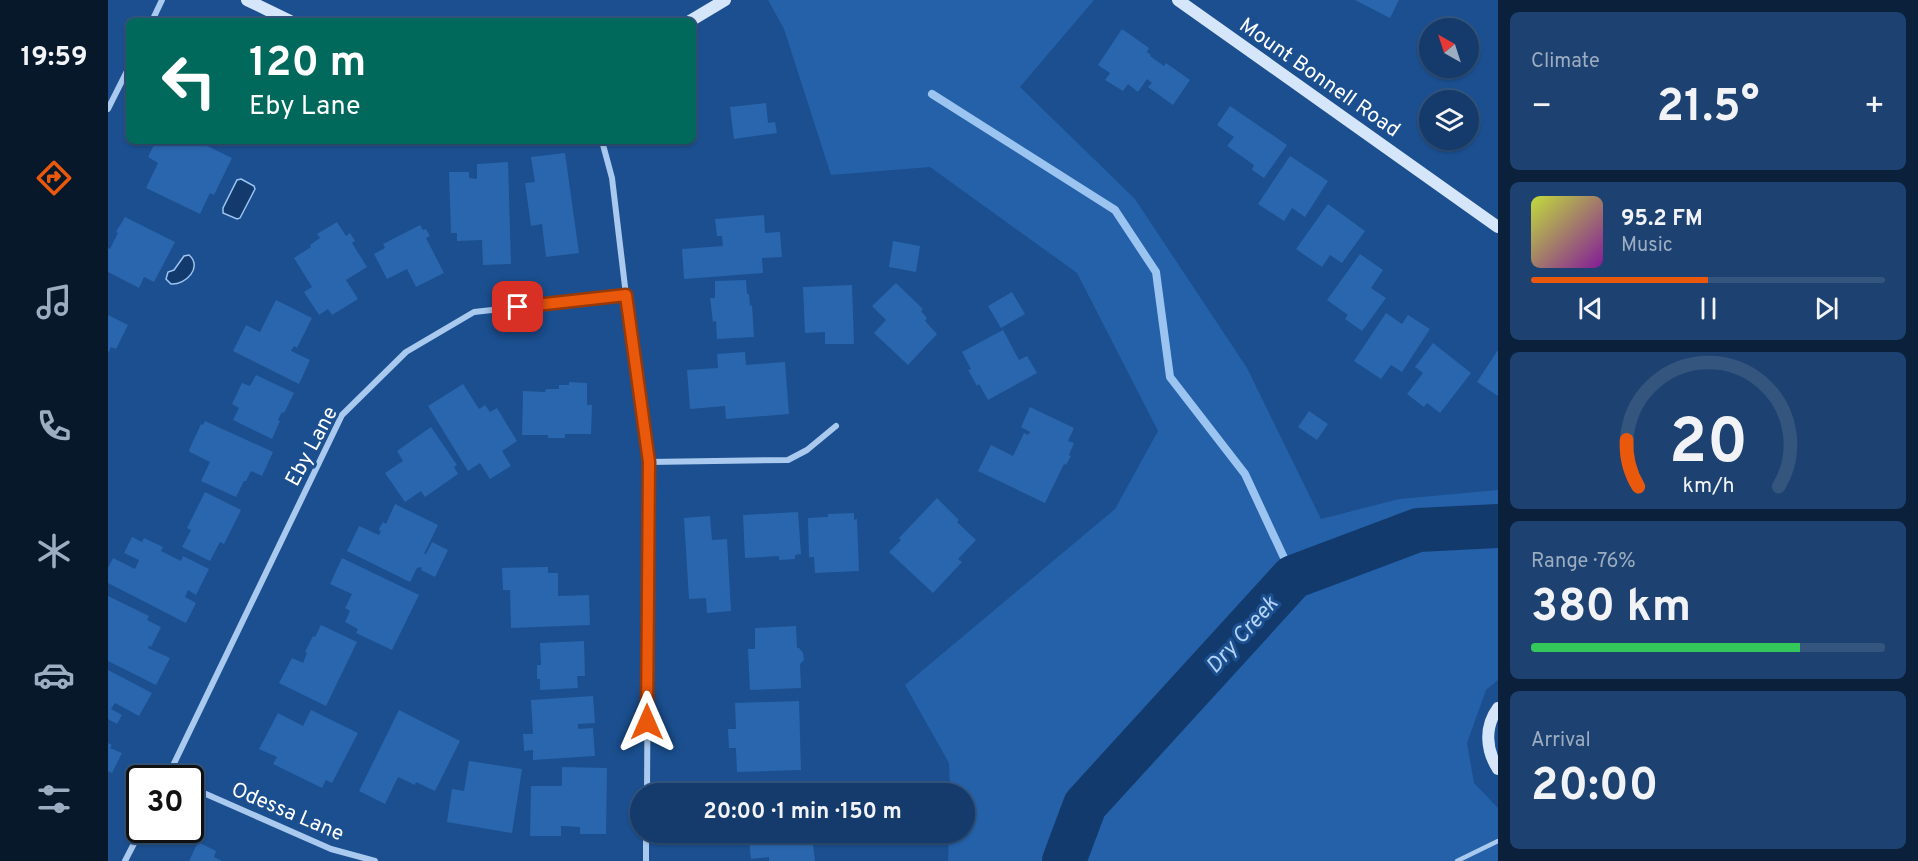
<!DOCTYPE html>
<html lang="en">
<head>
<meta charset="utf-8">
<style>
  :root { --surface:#143b6b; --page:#1d4271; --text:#f1f3f6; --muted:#9dadc1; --line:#33557e; --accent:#ea580c }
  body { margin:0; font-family:Overpass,sans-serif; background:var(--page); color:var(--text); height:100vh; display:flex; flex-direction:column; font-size:22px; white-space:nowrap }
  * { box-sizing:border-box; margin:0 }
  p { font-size:20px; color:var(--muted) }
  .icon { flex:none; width:33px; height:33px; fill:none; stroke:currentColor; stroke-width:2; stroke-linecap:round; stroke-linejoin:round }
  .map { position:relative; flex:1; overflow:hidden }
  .details { display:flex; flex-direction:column; gap:12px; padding:12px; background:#0b203b; width:420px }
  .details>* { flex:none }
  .hud { position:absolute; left:18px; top:18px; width:570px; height:126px; border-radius:9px; box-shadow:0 2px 4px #0004,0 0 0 2px var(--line); background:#00695c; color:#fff; overflow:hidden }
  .needle { width:39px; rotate:321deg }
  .tools { position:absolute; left:1311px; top:18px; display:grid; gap:12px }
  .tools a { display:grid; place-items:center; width:60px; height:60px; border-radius:50%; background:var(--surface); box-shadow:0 2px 4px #0004,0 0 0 2px var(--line); font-size:30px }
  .speed { position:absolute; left:18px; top:765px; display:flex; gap:12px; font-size:30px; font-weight:700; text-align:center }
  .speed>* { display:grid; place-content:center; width:78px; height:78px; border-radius:50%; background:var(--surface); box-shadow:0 2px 4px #0004,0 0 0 2px var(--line); line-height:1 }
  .speed .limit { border:3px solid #111; border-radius:9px; background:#fff; color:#111 }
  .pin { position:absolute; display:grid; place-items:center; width:51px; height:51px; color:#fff; margin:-26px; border-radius:12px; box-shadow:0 3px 9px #0006 }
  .me { position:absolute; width:66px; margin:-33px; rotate:0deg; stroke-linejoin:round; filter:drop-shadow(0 0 4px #0008) }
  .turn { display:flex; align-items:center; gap:21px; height:126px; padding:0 24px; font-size:27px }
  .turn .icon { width:78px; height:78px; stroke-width:2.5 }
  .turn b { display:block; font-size:42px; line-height:51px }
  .big { font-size:45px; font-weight:700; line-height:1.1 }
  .details .card { flex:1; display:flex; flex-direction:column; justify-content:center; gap:9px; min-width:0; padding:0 21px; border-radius:9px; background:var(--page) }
  .details .dial { align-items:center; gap:0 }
  .dial svg { height:156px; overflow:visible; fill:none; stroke:var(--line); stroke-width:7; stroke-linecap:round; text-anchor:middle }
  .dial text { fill:var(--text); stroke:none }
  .song { display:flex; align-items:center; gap:18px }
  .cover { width:72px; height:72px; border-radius:9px; background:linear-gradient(135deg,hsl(70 70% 55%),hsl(290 70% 35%)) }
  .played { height:6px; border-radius:3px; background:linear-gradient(90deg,var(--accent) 50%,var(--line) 50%) }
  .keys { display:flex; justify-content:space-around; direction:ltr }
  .heat { display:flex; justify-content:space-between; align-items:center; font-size:33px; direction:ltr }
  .charge { height:9px; border-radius:4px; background:linear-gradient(90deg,#34c759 76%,var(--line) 0) }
  .trip { position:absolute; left:522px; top:783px; width:345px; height:60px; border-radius:30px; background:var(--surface); box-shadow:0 2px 4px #0004,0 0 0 2px var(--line); font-weight:700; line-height:60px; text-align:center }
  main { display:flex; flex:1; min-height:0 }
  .dock { display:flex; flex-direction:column; width:108px; justify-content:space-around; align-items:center; background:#08182b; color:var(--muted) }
  .dock .icon { width:42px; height:42px }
  .dock .current { color:var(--accent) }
  .dock b { font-size:27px; color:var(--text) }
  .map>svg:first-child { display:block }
  .green { fill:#2461a8 }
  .water { fill:#123a6d; stroke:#9cc4f0; stroke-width:1.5 }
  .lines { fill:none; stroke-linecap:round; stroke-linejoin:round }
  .stream { stroke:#9cc4f0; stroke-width:8 }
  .river { stroke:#123a6d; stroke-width:44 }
  .building { fill:#2a66ad }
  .lane { stroke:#a9c9ee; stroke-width:4.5 }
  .street { stroke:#a9c9ee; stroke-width:6 }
  .secondary { stroke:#d6e6fa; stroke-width:12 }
  .route-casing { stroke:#983908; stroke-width:15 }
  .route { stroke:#ea580c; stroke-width:10 }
  .labels { text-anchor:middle; stroke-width:6; stroke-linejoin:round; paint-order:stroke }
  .street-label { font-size:21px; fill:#fff; stroke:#1b4f8f }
  .water-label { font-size:22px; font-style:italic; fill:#b5d3f5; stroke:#1b4f8f }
</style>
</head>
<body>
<main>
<nav class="dock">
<b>19:59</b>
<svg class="icon current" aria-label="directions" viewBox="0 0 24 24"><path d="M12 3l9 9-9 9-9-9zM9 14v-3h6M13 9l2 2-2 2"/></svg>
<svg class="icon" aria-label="music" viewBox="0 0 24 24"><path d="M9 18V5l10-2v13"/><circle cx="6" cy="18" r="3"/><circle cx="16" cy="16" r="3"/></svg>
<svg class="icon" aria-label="phone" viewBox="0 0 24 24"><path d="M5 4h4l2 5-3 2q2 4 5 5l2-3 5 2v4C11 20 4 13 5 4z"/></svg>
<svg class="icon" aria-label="climate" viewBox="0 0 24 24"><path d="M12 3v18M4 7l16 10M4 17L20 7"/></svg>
<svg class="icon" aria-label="car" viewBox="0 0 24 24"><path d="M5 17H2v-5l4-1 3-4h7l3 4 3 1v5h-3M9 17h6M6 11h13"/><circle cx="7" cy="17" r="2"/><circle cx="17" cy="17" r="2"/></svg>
<svg class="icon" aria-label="filters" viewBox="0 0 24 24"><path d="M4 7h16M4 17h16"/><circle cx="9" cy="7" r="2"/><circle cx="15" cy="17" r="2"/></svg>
</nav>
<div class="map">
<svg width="1390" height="861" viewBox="0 0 1390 861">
  <rect width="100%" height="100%" fill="#1b4f8f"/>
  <path class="green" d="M660,0H986L912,87L1027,199L1139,368L1213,519L1291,499L1390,490V680L1378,690L1359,743L1366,783L1390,808V861H840L841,833L856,832V794L842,793L841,763L797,685L1007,509L1050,431L969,273L822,167L723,175L676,29Z"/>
  <path class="water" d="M133,179L146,186L147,189L132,218L129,219L115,213V208L129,180Z
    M81,255C95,267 78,285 63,284L58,279L60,272L66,270L76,256Z"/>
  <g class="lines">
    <path class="stream" d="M824,94L1007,210L1048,272L1062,377L1137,474L1185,577"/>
    <path class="river" d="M956,861L977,805L1185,577L1310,530L1390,526"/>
  </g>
  <path class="building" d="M1247,0H1291L1282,18Z
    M1014,29L1041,48L1039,52L1043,55L1042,56L1056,66L1058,63L1082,80L1065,105L1040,87L1044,83L1039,79L1030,92L1020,84L1015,91L997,80L1002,73L990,65Z
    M658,103L660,123L667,122L669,133L626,139L622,107Z
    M1122,106L1179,145L1156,178L1144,170L1146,165L1119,146L1126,137L1109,125Z
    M48,141H89L124,158L106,195L102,193L92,214L38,188L50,163L40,157Z
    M457,153L471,253L438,257L434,224L423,226L417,183L427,182L423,157Z
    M1182,156L1220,181L1197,217L1184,208L1176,221L1150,204Z
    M400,162L403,264L375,265L374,240L349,241V233H343L341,172H361V178L369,179V164Z
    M1220,204L1257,231L1234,263L1222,255L1214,267L1188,249Z
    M656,215L657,233L672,232L674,257L654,258L655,273L576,279L574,249L615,246L614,236H609L607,219Z
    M17,217L67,242L46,282L36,277L31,288L0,272V248L2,249L10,233L8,232Z
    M229,222L238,236L242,233L247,241L244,243L259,267L238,280L250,299L224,315L220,309L211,315L196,292L204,287L186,258L203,247L202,245L212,238L209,234Z
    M312,225L315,230L318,229L322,236L318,238L336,273L308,287L299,269L279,279L266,254L277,248L275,244Z
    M785,241L812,246L808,272L781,267Z
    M1252,254L1275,270L1263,288L1278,298L1254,331L1237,319L1240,315L1219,300Z
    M638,280L639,294H641L642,306L644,305L646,337L609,339L608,321L605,322L602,298H607V281Z
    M788,283L815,309L813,311L819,318L817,321L829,334L800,365L766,333L778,320L764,306Z
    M744,285L746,344H717V332L697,333L695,287Z
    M904,292L917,314L893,328L880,306Z
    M168,300L204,318L189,348L186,346L183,351L202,360L191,384L125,351L138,325L152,332Z
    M1278,313L1294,324L1300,315L1322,329L1294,372L1283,365L1273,379L1246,361Z
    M0,315L20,325L8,349L3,347L0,353Z
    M895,330L911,360L919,356L929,373L880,400L871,384L869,386L860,370L863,369L854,352Z
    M1325,343L1363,373L1332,413L1319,403L1316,407L1299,394L1315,373L1307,367Z
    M1390,350V396L1369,382Z
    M637,352L638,365L677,362L681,414L618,419L617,406L582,409L579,370L610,368L609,354Z
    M148,375L186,393L176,413L174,412L170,420L172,421L164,439L125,420L131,408L124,404L134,383L142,386Z
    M461,382L479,383V405H484L483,434H457V438H440V435H414L415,391L437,392L438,389H451V385H461Z
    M355,384L371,409L377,405L382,412L389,408L409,441L394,451L403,466L382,479L372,463L360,471L320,406Z
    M922,407L966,428L960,441L966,443L961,455L963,456L958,465L956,464L937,503L870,471L883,445L905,456L916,433L920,435L922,432L913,427Z
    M1201,411L1220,424L1209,440L1190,427Z
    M97,421L165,452L154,476L143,471L138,481H136L128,497L93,481L102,462L82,452L81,450L93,424L95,425Z
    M323,427L349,465L346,467L350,474L317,497L313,491L297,502L277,473L295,461L289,451Z
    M97,492L133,510L116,544L112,542L102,561L74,547L83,530L79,528Z
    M829,498L851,520L849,522L868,540L850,559L854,562L825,593L781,552L793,540L791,538Z
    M287,504L330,525L316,554H318L324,542L340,550L327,577L313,570L314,567L309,568L302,582L239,551L251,526L271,535L273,531L271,530V529L275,522L278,524Z
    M690,512L693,554L687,555V559L671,560V556L637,558L635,515Z
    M746,513V520L749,519L751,571L707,573L706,557H701L700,518L720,517V514Z
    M602,516L604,540L619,539L623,611L599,613L598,598L581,599L576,518Z
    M24,537L34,542L36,538L55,547L53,551L73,561L75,556L101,569L88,595L80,590L77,597L88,603L78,623L0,583V568L5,558L27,569L31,560L16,553Z
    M234,558L311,595L284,650L248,633L250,629L237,622L242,611L237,608L244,594L222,584Z
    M440,567V573H450V596L481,595L482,625L403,628L402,590H395L394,568Z
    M0,596L41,616L39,620L53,627L43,647L41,645L40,648L62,658L48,685L0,661Z
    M213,625L249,642L218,706L171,683L184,658L195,663L199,653L197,652L205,636L207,637Z
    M688,626L689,648H691L695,653L696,660L692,664L693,688L642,690L640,649H647V628Z
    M476,641L477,676H469L470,688L432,690V679H429V665H433L432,643Z
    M0,670L44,693L31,716L7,703L3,709L14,715L9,724L0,719Z
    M485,696L487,723L470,724V729L485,728L487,756L425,760V750L416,751L415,734H425L423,700Z
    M691,701L693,770L629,772L628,748H621L620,729H628L627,703Z
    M203,710L250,733L224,783L218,780L214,788L165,764L169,757L151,749L170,713L195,726Z
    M291,710L352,741L327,791L308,782L307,785L290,777L277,804L251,791Z
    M0,743L4,745L2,748L14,753L4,773L0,771Z
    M361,761L414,769L404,833L339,822L344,789L356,791Z
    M454,767L499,768L498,834H472V827L453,826V836H422L423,786H454Z
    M684,783L685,794H597V791Z
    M647,832H725V835L704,837L707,861H661V857L643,859L641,840H647Z
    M90,842L108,851L106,857L114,861H81Z"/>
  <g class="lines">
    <path class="lane" d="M1349,861L1390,841"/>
    <path class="street" d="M44,21L54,0
      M0,109L21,67
      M494,141L504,178L518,295L541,462L539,794
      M541,462L680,460L699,450L728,426
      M59,778L234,415L298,352L366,312L518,295
      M82,787L223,849L267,861
      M17,861L33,830
      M538,861V832"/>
    <path class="secondary" d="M139,0L182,21
      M1070,0L1390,227
      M582,21L617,0
      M1390,708C1376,727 1378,750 1390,769"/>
  </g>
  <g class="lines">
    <g class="route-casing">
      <path id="route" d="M410,307L518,295L541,462L539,722"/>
    </g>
    <use href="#route" class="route"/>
  </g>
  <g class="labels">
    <g class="street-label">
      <text transform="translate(1212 77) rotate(35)" y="7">Mount Bonnell Road</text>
      <text transform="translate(203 446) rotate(-62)" y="7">Eby Lane</text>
      <text transform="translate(180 811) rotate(23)" y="7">Odessa Lane</text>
    </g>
    <g class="water-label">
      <text transform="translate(1133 634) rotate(-48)" y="8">Dry Creek</text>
    </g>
  </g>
</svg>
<div class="tools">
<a><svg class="needle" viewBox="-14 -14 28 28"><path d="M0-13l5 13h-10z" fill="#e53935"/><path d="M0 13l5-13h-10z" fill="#9dadc1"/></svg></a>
<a><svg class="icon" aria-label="layers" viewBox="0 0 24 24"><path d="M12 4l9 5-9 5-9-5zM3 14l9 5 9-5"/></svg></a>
</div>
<div class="speed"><div class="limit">30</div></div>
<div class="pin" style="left:410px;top:307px;background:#d93025"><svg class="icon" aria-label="arrive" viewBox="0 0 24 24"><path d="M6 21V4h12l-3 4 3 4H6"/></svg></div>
<svg class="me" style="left:539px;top:722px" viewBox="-20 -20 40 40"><path d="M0-17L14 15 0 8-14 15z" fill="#ea580c" stroke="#fff" stroke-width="4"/></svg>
<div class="trip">20:00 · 1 min · 150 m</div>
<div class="hud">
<div class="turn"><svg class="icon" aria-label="left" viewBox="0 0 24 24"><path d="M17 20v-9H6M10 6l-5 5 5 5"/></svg><div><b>120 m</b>Eby Lane</div></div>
</div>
</div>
<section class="details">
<div class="card"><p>Climate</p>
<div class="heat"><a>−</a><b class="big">21.5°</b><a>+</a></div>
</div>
<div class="card">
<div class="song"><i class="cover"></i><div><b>95.2 FM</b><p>Music</p></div></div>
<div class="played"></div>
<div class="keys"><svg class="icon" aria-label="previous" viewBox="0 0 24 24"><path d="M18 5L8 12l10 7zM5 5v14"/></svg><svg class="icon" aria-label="pause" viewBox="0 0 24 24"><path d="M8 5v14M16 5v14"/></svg><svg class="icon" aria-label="next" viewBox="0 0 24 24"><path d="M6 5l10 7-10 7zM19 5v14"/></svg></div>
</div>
<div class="card dial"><svg viewBox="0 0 100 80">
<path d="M14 69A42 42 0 1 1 86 69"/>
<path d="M14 69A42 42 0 0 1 8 45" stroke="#ea580c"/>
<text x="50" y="56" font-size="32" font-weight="700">20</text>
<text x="50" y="72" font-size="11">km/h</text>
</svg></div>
<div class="card"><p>Range · 76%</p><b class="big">380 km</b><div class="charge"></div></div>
<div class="card"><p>Arrival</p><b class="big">20:00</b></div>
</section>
</main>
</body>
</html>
